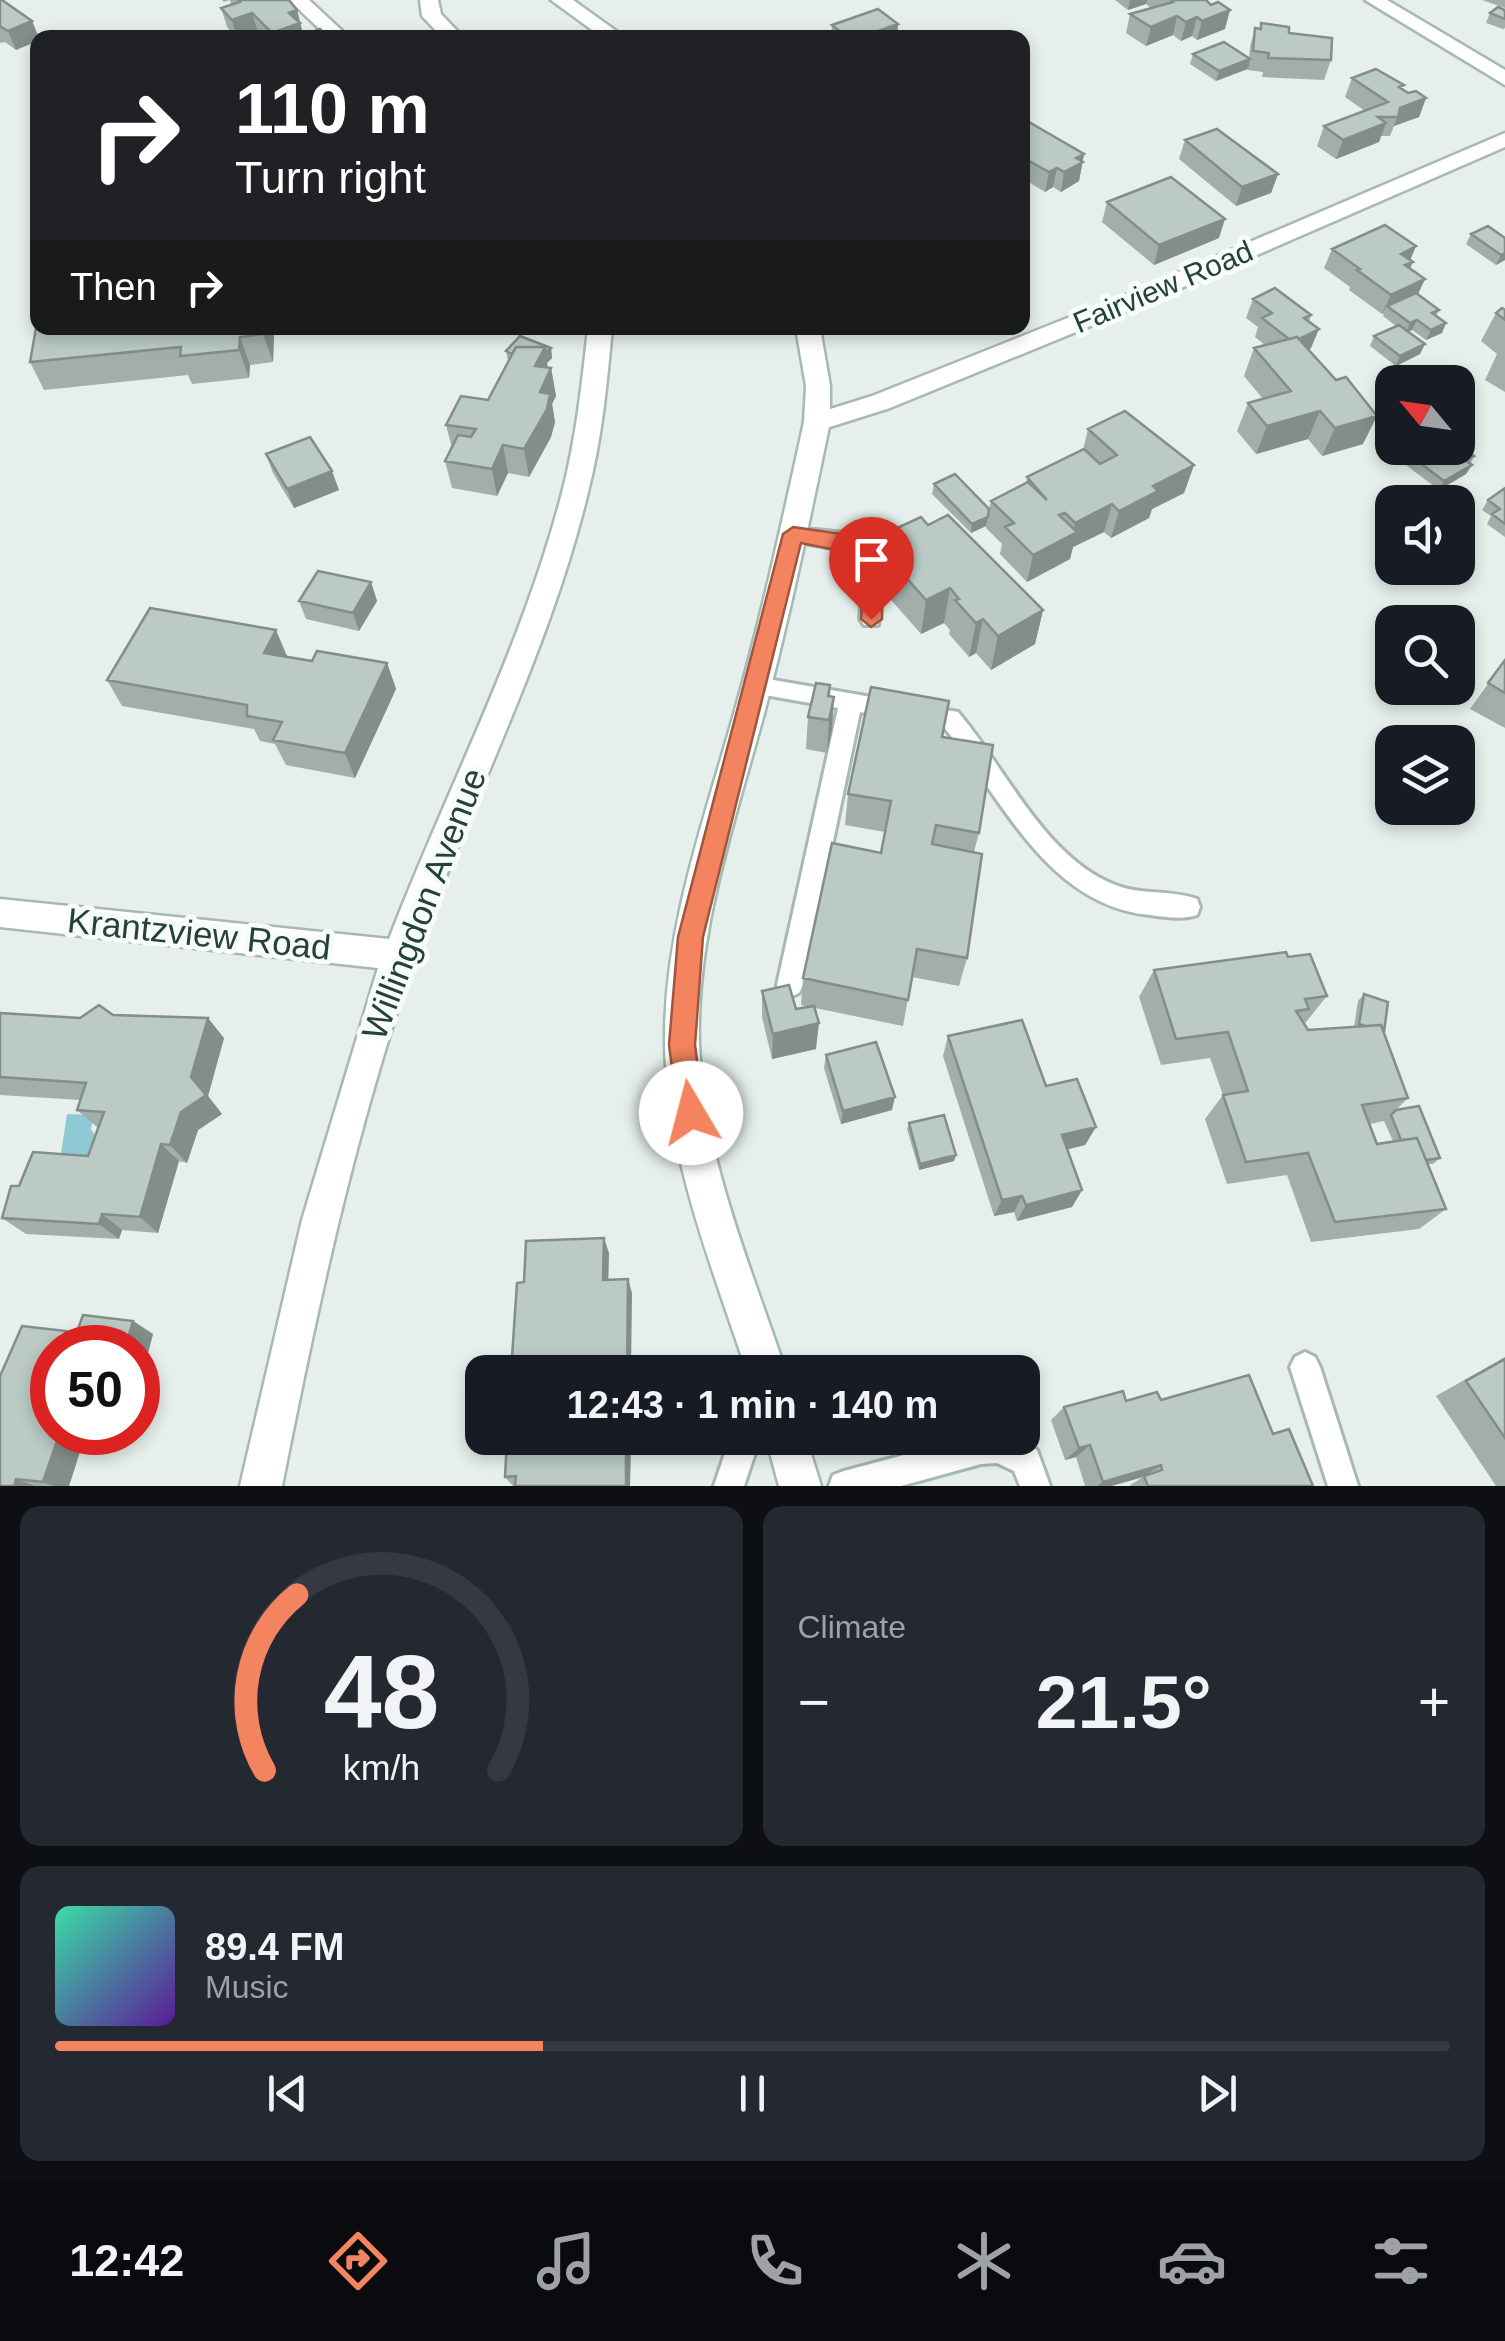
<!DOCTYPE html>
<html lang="en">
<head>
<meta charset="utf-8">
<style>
  :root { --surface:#171b24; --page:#242831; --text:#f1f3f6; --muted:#9ea1a6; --line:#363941; --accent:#f4845f }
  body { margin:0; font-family:Arial,sans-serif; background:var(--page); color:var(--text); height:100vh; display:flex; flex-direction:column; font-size:38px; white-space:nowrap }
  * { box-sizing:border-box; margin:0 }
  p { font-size:32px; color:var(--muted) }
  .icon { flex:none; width:55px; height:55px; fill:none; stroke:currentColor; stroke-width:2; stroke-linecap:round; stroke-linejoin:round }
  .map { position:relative; height:1486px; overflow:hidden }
  .side { display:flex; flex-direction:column; gap:20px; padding:20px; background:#0d0f14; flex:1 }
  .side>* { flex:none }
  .hud { position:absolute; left:30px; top:30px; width:1000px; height:305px; border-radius:20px; box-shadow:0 5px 15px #0003; background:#202124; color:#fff; overflow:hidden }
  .needle { width:65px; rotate:299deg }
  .tools { position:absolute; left:1375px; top:365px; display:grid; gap:20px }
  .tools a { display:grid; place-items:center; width:100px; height:100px; border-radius:20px; background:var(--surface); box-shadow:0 5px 15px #0003; font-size:50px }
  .speed { position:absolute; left:30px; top:1325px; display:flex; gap:20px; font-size:50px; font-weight:700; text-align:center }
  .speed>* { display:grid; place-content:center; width:130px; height:130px; border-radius:50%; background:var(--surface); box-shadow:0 5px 15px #0003; line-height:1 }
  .speed .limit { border:15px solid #d22; background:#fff; color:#111 }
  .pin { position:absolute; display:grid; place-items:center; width:85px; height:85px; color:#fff; margin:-102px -42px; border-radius:50% 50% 50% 0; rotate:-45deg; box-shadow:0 0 10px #0007 }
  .pin .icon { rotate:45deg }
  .me { position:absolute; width:110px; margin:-55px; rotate:352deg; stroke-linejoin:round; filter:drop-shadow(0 0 8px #0008) }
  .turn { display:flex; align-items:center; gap:35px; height:210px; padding:0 40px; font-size:45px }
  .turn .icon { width:130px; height:130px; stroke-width:2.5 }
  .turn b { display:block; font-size:70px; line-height:85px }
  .then { display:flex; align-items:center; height:95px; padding:0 40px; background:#0003; gap:20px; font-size:38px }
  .big { font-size:75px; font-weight:700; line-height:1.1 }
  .side .tile { flex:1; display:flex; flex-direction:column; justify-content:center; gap:15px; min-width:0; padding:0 35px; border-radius:20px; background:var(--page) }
  .side .dial { align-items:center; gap:0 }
  .dial svg { height:260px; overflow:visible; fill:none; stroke:var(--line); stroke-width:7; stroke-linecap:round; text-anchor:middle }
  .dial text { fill:var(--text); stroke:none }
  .song { display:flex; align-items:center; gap:30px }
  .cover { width:120px; height:120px; border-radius:15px; background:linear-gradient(135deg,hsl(160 70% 55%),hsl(270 70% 35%)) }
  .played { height:10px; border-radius:5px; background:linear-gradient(90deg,var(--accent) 35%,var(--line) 35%) }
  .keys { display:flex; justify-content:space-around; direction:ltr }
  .heat { display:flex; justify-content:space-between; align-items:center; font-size:55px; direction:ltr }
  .side .tiles { flex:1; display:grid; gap:20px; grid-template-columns:1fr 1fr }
  .tile:last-child { grid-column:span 2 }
  .trip { position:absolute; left:465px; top:1355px; width:575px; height:100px; border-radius:20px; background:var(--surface); box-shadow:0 5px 15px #0003; font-weight:700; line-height:100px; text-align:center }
  .tab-bar { display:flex; height:160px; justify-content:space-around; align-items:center; background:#090b0e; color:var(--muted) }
  .tab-bar .icon { width:70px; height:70px }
  .tab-bar .on { color:var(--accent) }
  .tab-bar b { font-size:45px; color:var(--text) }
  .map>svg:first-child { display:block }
  .water { fill:#8ec9d4 }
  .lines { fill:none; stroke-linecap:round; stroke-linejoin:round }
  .lane-casing { stroke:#a8b8b2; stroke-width:6 }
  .street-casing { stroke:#a8b8b2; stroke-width:5 }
  .secondary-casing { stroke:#a4bbb3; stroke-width:5 }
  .lane { fill:#fff; fill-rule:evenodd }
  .street { fill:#fff; fill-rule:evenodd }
  .secondary { fill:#fff; fill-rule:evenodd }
  .wall { fill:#a1aea9; fill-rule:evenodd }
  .shaded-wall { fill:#838d89 }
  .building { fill:#bbcac4; stroke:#838d89; stroke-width:2.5 }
  .route { fill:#f4845f; stroke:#9f563e; stroke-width:2.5 }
  .labels { text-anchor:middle; stroke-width:10; stroke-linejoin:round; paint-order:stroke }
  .far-street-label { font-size:30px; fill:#24423a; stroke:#f7fbf9 }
  .street-label { font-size:35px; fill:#24423a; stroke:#f7fbf9 }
</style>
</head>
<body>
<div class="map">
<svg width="1505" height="1486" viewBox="0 0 1505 1486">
  <rect width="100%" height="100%" fill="#e6efeb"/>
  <path class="water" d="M67,1114L94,1115L91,1129L95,1135H104L94,1168L66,1166L61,1153Z"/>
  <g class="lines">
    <g class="lane-casing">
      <path id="lane" d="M793,528C821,532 868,529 886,553L878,625H864L860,619L866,556L857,552L786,540L783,535L786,530Z
        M756,677L958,712C1005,767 1043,855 1113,884C1140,896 1170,889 1197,899L1200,907L1197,915C1183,920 1165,917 1150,915C1046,905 1002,797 943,726L860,712L803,985L799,993L790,997L781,993L777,985L838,708L748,692L745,686L748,680Z
        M1305,1352L1315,1357L1320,1367L1358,1486H1328L1290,1367L1295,1357Z
        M730,1438H760L744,1486H714Z
        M967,1438H1009L1037,1450L1050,1486H1020L1014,1471L997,1463L981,1464L901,1486H829L833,1475L844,1471Z"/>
    </g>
    <g class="street-casing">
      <path id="street" d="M289,0H309L350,38H329Z
        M420,0H438L441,14L464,38H443L422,16Z
        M1365,0H1387L1505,70V85Z
        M1505,133V147L1149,302L890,408L817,431L804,422L808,416L872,396L1133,292Z
        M588,328H612C607,383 602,438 588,492C549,654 469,803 415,959C355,1130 317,1309 282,1486H240L302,1220L378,968L0,927V899L389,939C446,791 522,647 562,493C576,439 582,384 588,328Z"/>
    </g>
    <g class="secondary-casing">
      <path id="secondary" d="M551,0H573L626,38H603Z
        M796,328H820L830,386V422C810,518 790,615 765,710C736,818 696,930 699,1043C703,1156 751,1267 786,1372H747C712,1267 666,1154 665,1042C664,928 705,818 735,710C762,615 783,518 804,422L806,386Z
        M766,1438H806L821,1486H779Z"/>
    </g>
    <use href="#lane" class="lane"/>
    <use href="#street" class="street"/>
    <use href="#secondary" class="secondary"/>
  </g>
  <path class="wall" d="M0,0L32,21L39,38L16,50L5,42L0,43Z
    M222,0H289L297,10L303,35L329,38H263L258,32L237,38L227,27L221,8L231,5L230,0L224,2Z
    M1115,0H1206L1225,29L1197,40L1192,36L1181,41L1173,35L1146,46L1126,33L1130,14L1151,8L1146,4L1128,10Z
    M1482,0H1505V8Z
    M1505,10V28L1503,29L1486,23L1490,13Z
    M1261,23L1289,33L1331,60L1324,80L1262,77L1263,72L1248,70V68L1216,81L1190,64L1193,54L1249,58L1250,47L1255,28L1260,29Z
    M898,24L897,38H831L832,25Z
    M1352,78L1403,90L1408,93L1426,98L1419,117L1394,126L1390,136H1381L1379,142L1336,159L1317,146L1324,126L1365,111L1345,97Z
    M1022,118L1084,154L1079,181L1061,192L1053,187L1045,192L1022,178Z
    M1185,140L1278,174L1271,193L1236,206L1179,159Z
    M1107,202L1219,238L1154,265L1102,222Z
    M1471,234L1505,238V260L1496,265L1466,244Z
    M1416,246L1410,260V268L1425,279L1418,294L1439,310L1436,316L1442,333L1426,340L1412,330L1408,332L1420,354L1396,366L1370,346L1374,336L1396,326L1383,316L1384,314H1382L1349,290L1350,287L1324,268L1332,249Z
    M1253,299L1311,315L1309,322L1311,348L1309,350L1363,444L1322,456L1308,439L1256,454L1237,431L1248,403L1263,399L1244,376L1254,348L1265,345L1255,337L1258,327L1246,318Z
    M1505,310V392L1485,380L1497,354L1481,341L1496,313Z
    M45,328H271L274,336L273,362L250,365L249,378L192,384L188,375L44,390L30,362Z
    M551,348L552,358L547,363L548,368H551L556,396L552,404L555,422L551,437L529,477L508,473L497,496L452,488L445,461L452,448L446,425L488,400L508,361L506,351Z
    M1088,429L1194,465L1184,493L1152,509L1149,518L1111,538L1104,532L1073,547L1070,559L1027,582L1000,554L1002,544L986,528V526L971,533L932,494L934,484L989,509L991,501L1026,483L1027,477L1083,450Z
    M266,454L339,490L294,508L273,473Z
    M1411,456H1474L1466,474L1439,490L1406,465Z
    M1505,488V537L1487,524L1491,516L1482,510L1488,500Z
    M928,525L1043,610L1035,644L991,670L976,653L969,657L949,634L950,630L944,623L921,634L891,600L893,581L882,568L886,533Z
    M371,582L377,601L359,631L306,619L299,601Z
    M287,656V657L312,661L387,663L396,689L355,778L286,765L275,744L260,741L254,729L122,706L107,680Z
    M1505,660V728L1470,709Z
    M830,685L832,730L827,753L806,749L808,717Z
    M942,737L979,833L974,852L967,958L959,986L912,977L903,1026L815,1008L816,1049L772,1059L762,1017V991L796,1009L809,1007L801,1005L803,978L881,853L885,832L845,825L848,794Z
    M1288,957L1327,996L1306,1022L1304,1023L1308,1030L1354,1027L1358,1001L1364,994L1384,1032L1408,1098L1396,1110L1440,1158L1433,1164H1428L1446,1209L1419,1229L1311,1242L1287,1175L1227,1184L1205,1119L1223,1095L1210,1058L1161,1065L1139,997L1154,970ZM1384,1121L1393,1141L1377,1144L1370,1124Z
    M0,1013L80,1018L113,1015L224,1038L208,1096L222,1114L198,1130L187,1163L179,1161L158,1233L122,1230L119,1239L26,1234L2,1218L19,1186L88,1156L98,1128L77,1110L81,1100L0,1095Z
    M948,1036L1046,1086L1096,1127L1085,1145L1067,1149L1082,1190L1072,1207L1017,1221L1014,1212L994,1216L943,1056Z
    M826,1055L892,1110L841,1124L824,1068Z
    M909,1123L956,1155L954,1161L919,1170L907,1129Z
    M133,1321L153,1334L138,1390V1348L52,1432H125L99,1446L83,1442L69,1486H0L75,1336Z
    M1505,1357V1486H1496L1436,1396Z
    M1161,1400L1273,1434L1313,1486H1129L1143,1477L1111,1486H1085L1076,1457L1065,1460L1051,1420L1064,1407L1126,1401Z
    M507,1438H631L630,1486H513L505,1477Z"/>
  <path class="shaded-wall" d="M1130,0H1147L1146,4L1128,10Z
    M297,10L304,38H273L272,33L289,13Z
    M1230,10L1225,29L1197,40L1202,21Z
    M252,13L258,32L237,38L232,20Z
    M1177,16L1173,35L1146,46L1151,27Z
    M1197,17L1192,36L1181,41L1186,22Z
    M32,21L39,38L38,41L16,50L8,31Z
    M898,24L897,38H859Z
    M1250,59L1248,69L1216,81L1219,71Z
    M1426,98L1419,117L1394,126L1400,108Z
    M1386,123L1379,142L1336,159L1343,140Z
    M1084,154L1079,181L1061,192L1064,172L1076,158Z
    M1057,168L1053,187L1045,192L1049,172Z
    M1278,174L1271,193L1236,206L1242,187Z
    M1225,219L1219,238L1154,265L1159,245Z
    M1416,246L1409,263L1413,262L1404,281L1401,254Z
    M1505,253V260L1496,265L1501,255Z
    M1425,279L1416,298L1387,306L1382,314L1391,295Z
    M1417,320L1412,330L1406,333L1410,323Z
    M1446,323L1442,333L1426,340L1431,330Z
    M263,328H271L274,336L273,362L263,334Z
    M1319,329L1311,348L1286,361L1294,342Z
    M240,337L250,365L249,378L239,350Z
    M1425,344L1420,354L1396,366L1400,356Z
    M545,347L551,348L552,358L547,363L549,374L551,368L556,396L552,404L555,422L551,437L529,477L524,449L535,366Z
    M1320,411L1308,439L1256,454L1267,426Z
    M1377,416L1363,444L1322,456L1335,428Z
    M503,445L508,473L497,496L492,469Z
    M1194,465L1184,493L1152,509L1149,518L1111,538L1119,511L1153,486Z
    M1472,465L1466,474L1439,490L1444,481Z
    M332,471L339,490L294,508L287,489Z
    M1112,504L1104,532L1073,547L1070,559L1027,582L1033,555L1072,535L1075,523Z
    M988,517L986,526L971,533L972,524Z
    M371,582L377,601L359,631L353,613Z
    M950,588L944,623L921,634L926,600Z
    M1043,610L1035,644L991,670L998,636Z
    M983,619L976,653L969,657L976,623Z
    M276,630L287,656L275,679L264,653Z
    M387,663L396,689L355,778L345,753Z
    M834,697L832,730L827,753L829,720Z
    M208,1018L224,1038L208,1096L222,1114L198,1130L187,1163L170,1145Z
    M819,1023L816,1049L772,1059L773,1034Z
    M895,1097L892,1110L841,1124L843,1111Z
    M1096,1127L1085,1145L1053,1153L1062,1135Z
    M161,1144L179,1161L158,1233L140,1217Z
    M956,1155L954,1161L919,1170L920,1164Z
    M1082,1190L1072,1207L1017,1221L1026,1205Z
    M1022,1196L1014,1212L994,1216L1002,1200Z
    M102,1214L122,1230L119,1239L99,1224Z
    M604,1238L609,1253L608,1294L603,1280Z
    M628,1279L632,1293L631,1372H627Z
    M133,1321L153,1334L138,1390V1348H125Z
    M66,1331L88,1343L86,1348H60Z
    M60,1432L83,1442L69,1486H54L43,1482Z
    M84,1432H125L99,1446L77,1436Z
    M626,1438H631L630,1486H626Z
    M1090,1445L1076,1457L1065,1460L1079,1448Z
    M1161,1465L1143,1477L1111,1486H1097L1103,1482Z
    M16,1479L35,1486H14Z"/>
  <path class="building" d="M0,0H2L32,21L8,31L0,26Z
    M238,0H289L297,10L289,13L300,23L272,33L252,13L232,20L221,8L240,2Z
    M1171,0H1206L1211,5L1218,2L1230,10L1202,21L1197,17L1186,22L1177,16L1151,27L1130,14L1173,2Z
    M1498,7L1505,10V19L1490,13Z
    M878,9L898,24L859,38H848L832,25Z
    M1261,23L1289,27V33L1332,38L1331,60L1268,58L1269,53L1253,51L1255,28L1261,29Z
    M320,29L329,38H296Z
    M1224,42L1250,59L1219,71L1193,54Z
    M1376,69L1404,85L1399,87L1408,93L1416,91L1426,98L1400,108L1398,117H1378L1386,123L1343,140L1324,126L1388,102L1352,78Z
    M1022,118L1084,154L1076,158L1083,162L1064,172L1057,168L1049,172L1022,157Z
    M1217,129L1278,174L1242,187L1185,140Z
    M1171,177L1225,219L1159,245L1107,202Z
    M1385,225L1416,246L1401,254L1413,262L1405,265L1425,279L1391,295L1357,270L1360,269L1332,249Z
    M1488,226L1505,238V253L1501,255L1471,234Z
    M1275,288L1311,315L1304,318L1319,329L1299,339L1297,337L1289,339L1262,318L1272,313L1253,299Z
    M1416,293L1439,310L1432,313L1446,323L1431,330L1417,320L1410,323L1387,306Z
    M1502,308L1505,310V320L1496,313Z
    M1399,325L1425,344L1400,356L1374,336Z
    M36,328H263V334L240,337L239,350L180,356L181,347L30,362Z
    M520,336L551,348L545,353V347H516L512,354L506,351Z
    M1297,337L1336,380L1346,377L1377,416L1335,428L1320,411L1267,426L1248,403L1291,391L1254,348Z
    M516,347H545L535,366L551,368L540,392L550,394L547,409L524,449L503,445L492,469L445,461L458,435L471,437L476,429L446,425L461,396L488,400Z
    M1125,411L1194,465L1153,486L1158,491L1119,511L1112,504L1075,523L1065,513L1059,515L1077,532L1033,555L1005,527L1014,523L991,501L1028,482L1047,500L1027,477L1084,449L1100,464L1117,455L1088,429Z
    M310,437L332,471L287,489L266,454Z
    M1458,443L1474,456L1465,460L1472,465L1444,481L1411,456L1428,448H1458Z
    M955,474L989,509L988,517L972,524L934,484Z
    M1505,488V524L1492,514L1500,509L1488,500Z
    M948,515L1043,610L998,636L983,619L976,623L955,600L959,599L950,588L926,600L895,565L908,558L886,533L921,517L928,525Z
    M318,571L371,582L353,613L299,601Z
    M150,608L276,630L264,653L312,661L317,651L387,663L345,753L273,740L282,722L247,716V705L107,680Z
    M1505,660V693L1488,683Z
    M816,683L830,685L828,696L834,697L829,720L808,717Z
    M871,687L949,701L942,737L993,745L979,833L936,825L932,844L982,854L967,958L917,949L908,1000L803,978L832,843L881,853L891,801L848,794Z
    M1286,952L1288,957L1310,954L1327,996L1305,999L1309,1009L1296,1011L1308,1030L1381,1025L1408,1098L1362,1105L1377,1144L1417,1138L1446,1209L1335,1222L1308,1153L1246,1162L1223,1095L1248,1091L1228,1032L1176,1039L1154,970Z
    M789,985L796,1009L814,1006L819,1023L773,1034L762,991Z
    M1364,994L1388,1002L1384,1032L1381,1025L1365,1026L1359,1024Z
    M99,1005L113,1015L208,1018L191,1077L206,1095L181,1112L170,1145L161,1144L140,1217L102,1214L99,1224L2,1218L11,1186H19L33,1152L88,1156L104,1112L77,1110L86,1083L0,1077V1013L80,1018Z
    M1022,1020L1046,1086L1077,1079L1096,1127L1062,1135L1082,1190L1026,1205L1022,1196L1002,1200L948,1036Z
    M876,1042L895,1097L843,1111L826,1055Z
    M1419,1106L1440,1158L1426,1160L1417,1138L1401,1140L1391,1115L1396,1110Z
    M944,1115L956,1155L920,1164L909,1123Z
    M604,1238L603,1280L628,1279L627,1372H511L517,1283L524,1282L526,1241Z
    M83,1315L133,1321L125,1348H71Z
    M22,1326L66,1331L60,1348H52V1432H60L43,1482L16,1479L14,1486H0V1376Z
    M1505,1359V1438L1466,1381Z
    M1249,1375L1273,1434L1289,1429L1313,1486H1148L1144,1476L1162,1470L1161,1465L1103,1482L1090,1445L1079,1448L1064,1407L1123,1391L1126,1401L1157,1392L1161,1400Z
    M62,1432H84L77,1436Z
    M507,1438H626V1486H515L516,1476L505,1477Z"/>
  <path class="route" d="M793,527L862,537L883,548L882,619L871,627L861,619L865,556L801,543L703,937L695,1045L704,1113L701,1122L691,1126L681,1122L678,1113L669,1045L678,937L783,534Z"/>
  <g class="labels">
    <g class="far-street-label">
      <text transform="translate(1163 287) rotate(-23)" y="10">Fairview Road</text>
    </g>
    <g class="street-label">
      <text transform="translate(424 904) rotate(-69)" y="12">Willingdon Avenue</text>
      <text transform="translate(199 934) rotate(6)" y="12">Krantzview Road</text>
    </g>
  </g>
</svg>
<div class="tools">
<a><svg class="needle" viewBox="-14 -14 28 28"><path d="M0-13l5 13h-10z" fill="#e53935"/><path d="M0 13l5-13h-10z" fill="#9ea1a6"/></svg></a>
<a><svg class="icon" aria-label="sound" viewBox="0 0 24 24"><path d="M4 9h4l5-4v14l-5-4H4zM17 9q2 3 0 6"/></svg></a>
<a><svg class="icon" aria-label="search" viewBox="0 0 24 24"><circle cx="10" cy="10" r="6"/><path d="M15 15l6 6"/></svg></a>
<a><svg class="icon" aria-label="layers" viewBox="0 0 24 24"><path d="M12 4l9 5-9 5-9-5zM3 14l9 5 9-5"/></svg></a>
</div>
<div class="speed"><div class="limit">50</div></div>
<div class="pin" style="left:871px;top:619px;background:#d93025"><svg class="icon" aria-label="arrive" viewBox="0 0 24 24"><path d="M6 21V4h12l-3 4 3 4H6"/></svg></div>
<svg class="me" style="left:691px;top:1113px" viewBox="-20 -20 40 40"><circle r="19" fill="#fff"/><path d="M0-13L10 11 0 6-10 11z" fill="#f4845f"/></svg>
<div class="trip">12:43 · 1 min · 140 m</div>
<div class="hud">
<div class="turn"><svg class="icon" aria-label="right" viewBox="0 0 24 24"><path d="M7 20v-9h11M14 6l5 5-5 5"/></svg><div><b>110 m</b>Turn right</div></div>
<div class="then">Then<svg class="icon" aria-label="right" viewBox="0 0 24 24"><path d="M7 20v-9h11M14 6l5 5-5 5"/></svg></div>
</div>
</div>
<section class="side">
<div class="tiles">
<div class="tile dial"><svg viewBox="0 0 100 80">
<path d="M14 69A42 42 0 1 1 86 69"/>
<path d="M14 69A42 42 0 0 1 24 15" stroke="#f4845f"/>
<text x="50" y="56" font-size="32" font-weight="700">48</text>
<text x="50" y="72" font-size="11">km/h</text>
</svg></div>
<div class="tile"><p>Climate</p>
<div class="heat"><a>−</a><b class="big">21.5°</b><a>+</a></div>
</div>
<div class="tile">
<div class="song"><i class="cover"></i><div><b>89.4 FM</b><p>Music</p></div></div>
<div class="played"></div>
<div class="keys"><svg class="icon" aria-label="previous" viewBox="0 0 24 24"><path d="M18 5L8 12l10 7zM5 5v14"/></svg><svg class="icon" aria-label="pause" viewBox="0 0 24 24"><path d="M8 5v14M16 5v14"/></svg><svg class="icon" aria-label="next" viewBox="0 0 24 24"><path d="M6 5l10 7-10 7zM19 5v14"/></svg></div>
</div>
</div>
</section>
<nav class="tab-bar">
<b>12:42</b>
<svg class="icon on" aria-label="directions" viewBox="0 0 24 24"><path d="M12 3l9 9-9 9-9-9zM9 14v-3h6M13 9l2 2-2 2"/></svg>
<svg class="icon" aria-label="music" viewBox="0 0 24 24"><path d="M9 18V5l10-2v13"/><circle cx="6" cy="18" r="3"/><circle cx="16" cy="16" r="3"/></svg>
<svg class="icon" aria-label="phone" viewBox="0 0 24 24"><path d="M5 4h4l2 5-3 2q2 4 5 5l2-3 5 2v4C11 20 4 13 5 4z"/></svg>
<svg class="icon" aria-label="climate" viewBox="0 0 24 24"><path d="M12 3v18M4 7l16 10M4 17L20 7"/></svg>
<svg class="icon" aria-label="car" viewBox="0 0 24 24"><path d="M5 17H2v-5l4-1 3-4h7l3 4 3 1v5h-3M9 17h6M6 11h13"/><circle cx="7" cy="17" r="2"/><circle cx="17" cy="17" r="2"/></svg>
<svg class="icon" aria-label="filters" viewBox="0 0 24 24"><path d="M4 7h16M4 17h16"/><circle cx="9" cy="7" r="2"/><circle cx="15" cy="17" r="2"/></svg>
</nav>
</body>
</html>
